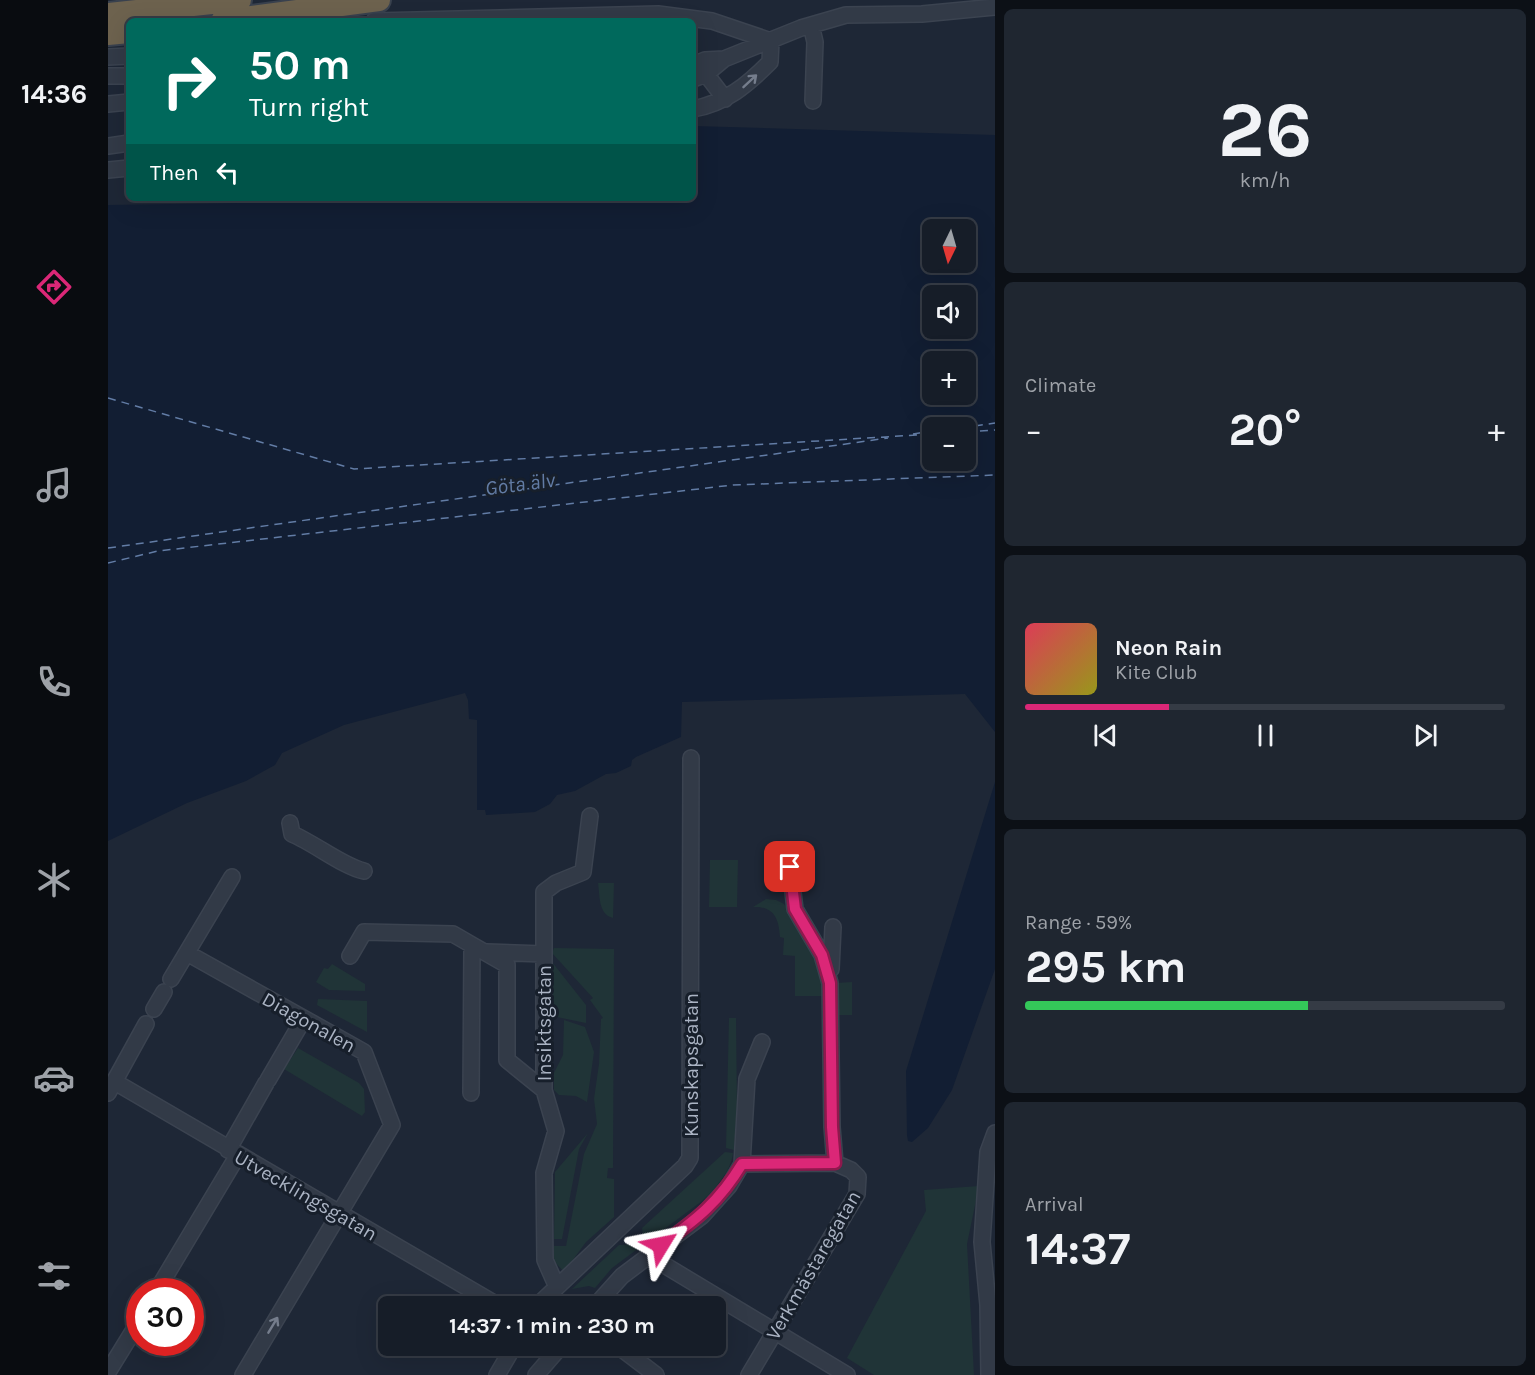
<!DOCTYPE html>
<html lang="en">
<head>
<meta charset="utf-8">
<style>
  :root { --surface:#161d28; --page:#1f2630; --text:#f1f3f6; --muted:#9ea2a8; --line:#353b45; --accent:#db2777 }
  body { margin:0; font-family:Karla,sans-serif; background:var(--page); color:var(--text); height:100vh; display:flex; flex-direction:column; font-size:22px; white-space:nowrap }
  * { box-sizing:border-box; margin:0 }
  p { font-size:20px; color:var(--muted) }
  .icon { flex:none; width:33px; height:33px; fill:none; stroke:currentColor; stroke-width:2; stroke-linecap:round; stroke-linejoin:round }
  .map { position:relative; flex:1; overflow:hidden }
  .details { display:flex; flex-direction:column; gap:9px; padding:9px; background:#0c1016; width:540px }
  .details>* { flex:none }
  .banner { position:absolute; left:18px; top:18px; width:570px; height:183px; border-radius:9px; box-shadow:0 6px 24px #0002,0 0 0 2px var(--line); background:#00695c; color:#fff; overflow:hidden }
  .needle { width:39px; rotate:185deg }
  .tools { position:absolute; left:814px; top:219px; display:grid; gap:12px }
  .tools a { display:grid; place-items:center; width:54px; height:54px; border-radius:9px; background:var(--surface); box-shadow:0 6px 24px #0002,0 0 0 2px var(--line); font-size:30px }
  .speed { position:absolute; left:18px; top:1278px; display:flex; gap:12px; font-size:30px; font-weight:700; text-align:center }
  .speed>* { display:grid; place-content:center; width:78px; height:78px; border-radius:50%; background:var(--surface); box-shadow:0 6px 24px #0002,0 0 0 2px var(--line); line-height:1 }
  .speed .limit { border:9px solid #d22; background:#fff; color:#111 }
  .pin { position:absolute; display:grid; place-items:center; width:51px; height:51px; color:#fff; margin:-26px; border-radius:12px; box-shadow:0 3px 9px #0006 }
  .me { position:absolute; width:66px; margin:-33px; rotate:55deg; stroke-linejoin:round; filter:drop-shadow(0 0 4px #0008) }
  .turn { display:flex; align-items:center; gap:21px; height:126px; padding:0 24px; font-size:27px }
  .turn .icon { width:78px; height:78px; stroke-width:2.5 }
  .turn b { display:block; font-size:42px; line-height:51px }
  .then { display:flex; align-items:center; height:57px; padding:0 24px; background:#0003; gap:12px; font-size:22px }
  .big { font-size:45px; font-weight:700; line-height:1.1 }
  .details .tile { flex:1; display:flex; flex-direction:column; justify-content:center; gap:9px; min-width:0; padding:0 21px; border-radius:9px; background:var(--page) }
  .details .dial { align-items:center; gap:0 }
  .dial b { font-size:78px; line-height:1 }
  .song { display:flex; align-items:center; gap:18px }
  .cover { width:72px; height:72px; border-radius:9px; background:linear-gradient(135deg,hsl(350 70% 55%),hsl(60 70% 35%)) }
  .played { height:6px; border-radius:3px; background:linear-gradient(90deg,var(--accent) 30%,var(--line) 30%) }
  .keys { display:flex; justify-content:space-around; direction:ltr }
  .heat { display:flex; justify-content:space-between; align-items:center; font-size:33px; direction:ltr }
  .charge { height:9px; border-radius:4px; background:linear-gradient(90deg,#34c759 59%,var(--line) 0) }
  .trip { position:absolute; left:270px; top:1296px; width:348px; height:60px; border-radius:9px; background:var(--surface); box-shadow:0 6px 24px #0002,0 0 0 2px var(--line); font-weight:700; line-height:60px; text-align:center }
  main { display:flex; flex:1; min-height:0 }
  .tabs { display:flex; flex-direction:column; width:108px; justify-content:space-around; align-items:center; background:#090c10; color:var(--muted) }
  .tabs .icon { width:42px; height:42px }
  .tabs .on { color:var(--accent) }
  .tabs b { font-size:27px; color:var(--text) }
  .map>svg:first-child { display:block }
  .green { fill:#203437 }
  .water { fill:#121e33; fill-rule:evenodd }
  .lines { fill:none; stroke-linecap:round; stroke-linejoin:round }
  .ferry { stroke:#627ca5; stroke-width:1.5; stroke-dasharray:8 6; stroke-linecap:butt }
  .minor-casing { stroke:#3b4350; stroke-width:18 }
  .highway-casing { stroke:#39414e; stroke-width:26 }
  .minor { stroke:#323a47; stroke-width:15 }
  .highway { stroke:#6d624e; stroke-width:22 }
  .oneway { stroke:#757d8c }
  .route-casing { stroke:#8e194d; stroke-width:15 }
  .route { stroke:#db2777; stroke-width:10 }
  .labels { text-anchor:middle; stroke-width:6; stroke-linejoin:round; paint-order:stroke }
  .street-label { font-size:20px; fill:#abb4c4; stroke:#171f2b }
  .water-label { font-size:21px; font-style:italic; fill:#627ca5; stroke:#171f2b }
</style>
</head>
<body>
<main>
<nav class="tabs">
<b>14:36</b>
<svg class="icon on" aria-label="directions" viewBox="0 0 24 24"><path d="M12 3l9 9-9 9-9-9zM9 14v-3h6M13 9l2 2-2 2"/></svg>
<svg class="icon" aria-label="music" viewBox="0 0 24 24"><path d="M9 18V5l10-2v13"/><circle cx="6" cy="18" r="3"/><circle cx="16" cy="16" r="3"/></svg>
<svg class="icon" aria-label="phone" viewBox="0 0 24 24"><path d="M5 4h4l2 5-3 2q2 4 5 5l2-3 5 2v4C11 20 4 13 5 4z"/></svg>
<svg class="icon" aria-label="climate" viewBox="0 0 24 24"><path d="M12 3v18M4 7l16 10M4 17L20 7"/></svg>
<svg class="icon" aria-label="car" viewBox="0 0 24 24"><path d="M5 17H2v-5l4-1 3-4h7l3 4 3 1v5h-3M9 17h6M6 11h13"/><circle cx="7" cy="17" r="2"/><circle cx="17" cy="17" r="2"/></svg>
<svg class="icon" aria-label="filters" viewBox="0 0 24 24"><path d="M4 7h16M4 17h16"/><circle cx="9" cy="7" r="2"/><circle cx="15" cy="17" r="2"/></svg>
</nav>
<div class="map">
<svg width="887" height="1375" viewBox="0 0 887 1375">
  <rect width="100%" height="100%" fill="#1e2736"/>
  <path class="green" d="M602,860H630L629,907H601Z
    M490,883H506L505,918C490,914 492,896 490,883Z
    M658,899L668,900L676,904C697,934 713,960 717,996H687V956L675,955L676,938L672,937C671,919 666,906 645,907Z
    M446,948L506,949V954L505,1168H500L499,1178L506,1179V1217L478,1242L456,1272L446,1261V1246H458L476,1154L489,1124L486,1099L491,1064L493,1019L495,1018L482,1000L485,998L444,953Z
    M444,962L478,1005V1023L444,1016Z
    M224,964L257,984V991L221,990L208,982L216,968L220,969Z
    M744,982V1015H728V983Z
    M210,999L259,1001V1032L209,1005Z
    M621,1018H628L629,1110L626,1150L618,1148Z
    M456,1020L477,1027L486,1052L479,1102L468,1096L451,1095L446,1090V1073L455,1055Z
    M190,1048L251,1083L256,1089L257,1112L254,1116L176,1069Z
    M480,1133L471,1149L454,1239H446L447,1172Z
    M617,1152L625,1153C623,1171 607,1189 594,1201L504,1268L487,1288L481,1286L464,1289L511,1245L530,1244L535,1236L534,1228Z
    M871,1186L859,1244L866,1375H766L739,1358L818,1211L816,1190Z"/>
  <path class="water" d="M585,126L887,135V732L857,694L574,702L573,737L528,757L524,760L523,766L508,773L498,774L467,791L449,795L442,804L427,812L378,815L377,810H369V720L361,719L360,700L357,693L236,725L174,753L167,765L138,781L79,803L0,841V205L256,201V198H585ZM825,230H858V262H825ZM825,296H858V328H825ZM825,362H858V394H825ZM825,428H858V460H825Z
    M887,782V969L844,1090L820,1128L804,1142L800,1141L799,1135L798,1071Z"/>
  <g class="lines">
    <path class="ferry" d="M0,398L246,469L825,434
      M853,428L887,423
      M858,432L887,430
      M805,434L825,431
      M0,548L780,438
      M0,563L50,551L625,485L887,475"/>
    <g class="minor-casing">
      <path id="minor" d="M266,21L550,14L604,21L663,41
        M703,25L707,42L705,101
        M0,57L21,56
        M585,65L597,60L616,59L693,28L738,15L814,14L887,7
        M598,74L617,99
        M0,76H21
        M585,79L598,74L616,59
        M0,104L21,102
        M585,109C618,103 639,85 662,62L663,41
        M0,146L21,143
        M0,170L21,168
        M182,823L184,834C206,843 236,867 256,871
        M364,945L399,965V1060L436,1090
        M379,952L436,954
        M79,953L256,1052L284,1125L135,1375
        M242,956L256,932L345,934L364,945L363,1093
        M723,969L725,927
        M63,979L124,877
        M46,1009L56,992
        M160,1080L195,1020
        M7,1082L391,1306
        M0,1093L38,1024
        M120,1150L158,1083
        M634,1164L727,1163L724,1127L722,983L714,955L687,909L682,867
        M543,1257L739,1375
        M448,1285L437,1260L436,1173L448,1131L436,1090V892L448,883L475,872L482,816
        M48,1292L130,1155
        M429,1306L577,1166L582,1158L583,758
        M487,1306L514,1276L594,1216L621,1186L634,1164L639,1079L654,1042
        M510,1346L548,1375
        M0,1372L32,1320
        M389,1375L406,1346
        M428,1375L453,1346
        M641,1375L749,1194L750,1177L743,1170L727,1163
        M881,1375L880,1305L874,1242L880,1152L887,1133"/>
    </g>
    <g class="highway-casing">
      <path id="highway" d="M0,14L132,0
        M114,21L271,0
        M0,34L21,32"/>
    </g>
    <use href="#minor" class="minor"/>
    <use href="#highway" class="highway"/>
  </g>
  <defs><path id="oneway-shaft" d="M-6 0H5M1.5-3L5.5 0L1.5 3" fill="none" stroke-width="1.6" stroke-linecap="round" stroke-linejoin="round" transform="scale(1.5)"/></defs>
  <g class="oneway">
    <use href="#oneway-shaft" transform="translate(642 81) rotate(-43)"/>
    <use href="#oneway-shaft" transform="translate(165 1325) rotate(-59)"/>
  </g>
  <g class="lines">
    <g class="route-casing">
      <path id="route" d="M553,1245C589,1219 611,1202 634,1164L727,1163L724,1127L722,983L714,955L687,909L682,867"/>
    </g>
    <use href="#route" class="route"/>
  </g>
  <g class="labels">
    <g class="street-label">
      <text transform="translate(201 1022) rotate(29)" y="7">Diagonalen</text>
      <text transform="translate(436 1023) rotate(-90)" y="7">Insiktsgatan</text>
      <text transform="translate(583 1065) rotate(-90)" y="7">Kunskapsgatan</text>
      <text transform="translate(198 1195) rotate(30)" y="7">Utvecklingsgatan</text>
      <text transform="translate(705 1265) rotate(-60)" y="7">Verkmästaregatan</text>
    </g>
    <g class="water-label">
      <text transform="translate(412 484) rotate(-7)" y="7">Göta älv</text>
    </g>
  </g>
</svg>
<div class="tools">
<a><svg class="needle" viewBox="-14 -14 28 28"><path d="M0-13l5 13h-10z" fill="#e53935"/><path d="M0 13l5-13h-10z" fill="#9ea2a8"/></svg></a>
<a><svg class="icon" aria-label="sound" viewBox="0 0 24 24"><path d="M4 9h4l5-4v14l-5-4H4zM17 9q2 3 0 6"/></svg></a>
<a>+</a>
<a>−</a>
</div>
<div class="speed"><div class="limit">30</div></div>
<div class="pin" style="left:682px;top:867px;background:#d93025"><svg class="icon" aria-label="arrive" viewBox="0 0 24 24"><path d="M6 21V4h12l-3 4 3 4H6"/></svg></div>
<svg class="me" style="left:553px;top:1245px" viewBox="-20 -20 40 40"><path d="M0-17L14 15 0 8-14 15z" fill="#db2777" stroke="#fff" stroke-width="4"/></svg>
<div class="trip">14:37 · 1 min · 230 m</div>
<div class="banner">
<div class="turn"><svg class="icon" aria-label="right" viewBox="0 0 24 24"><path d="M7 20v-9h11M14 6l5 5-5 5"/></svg><div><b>50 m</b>Turn right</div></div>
<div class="then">Then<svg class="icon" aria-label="left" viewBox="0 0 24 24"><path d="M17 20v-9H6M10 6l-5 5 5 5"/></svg></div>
</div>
</div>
<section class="details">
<div class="tile dial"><b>26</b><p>km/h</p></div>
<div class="tile"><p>Climate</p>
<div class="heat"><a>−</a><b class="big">20°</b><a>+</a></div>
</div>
<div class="tile">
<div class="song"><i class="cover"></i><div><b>Neon Rain</b><p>Kite Club</p></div></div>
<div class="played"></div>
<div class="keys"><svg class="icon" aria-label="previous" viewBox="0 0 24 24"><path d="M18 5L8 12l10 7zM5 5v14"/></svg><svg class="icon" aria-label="pause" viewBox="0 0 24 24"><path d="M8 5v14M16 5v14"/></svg><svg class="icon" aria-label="next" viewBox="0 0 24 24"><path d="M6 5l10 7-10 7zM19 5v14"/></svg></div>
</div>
<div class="tile"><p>Range · 59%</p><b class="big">295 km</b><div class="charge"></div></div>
<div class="tile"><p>Arrival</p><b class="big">14:37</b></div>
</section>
</main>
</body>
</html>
